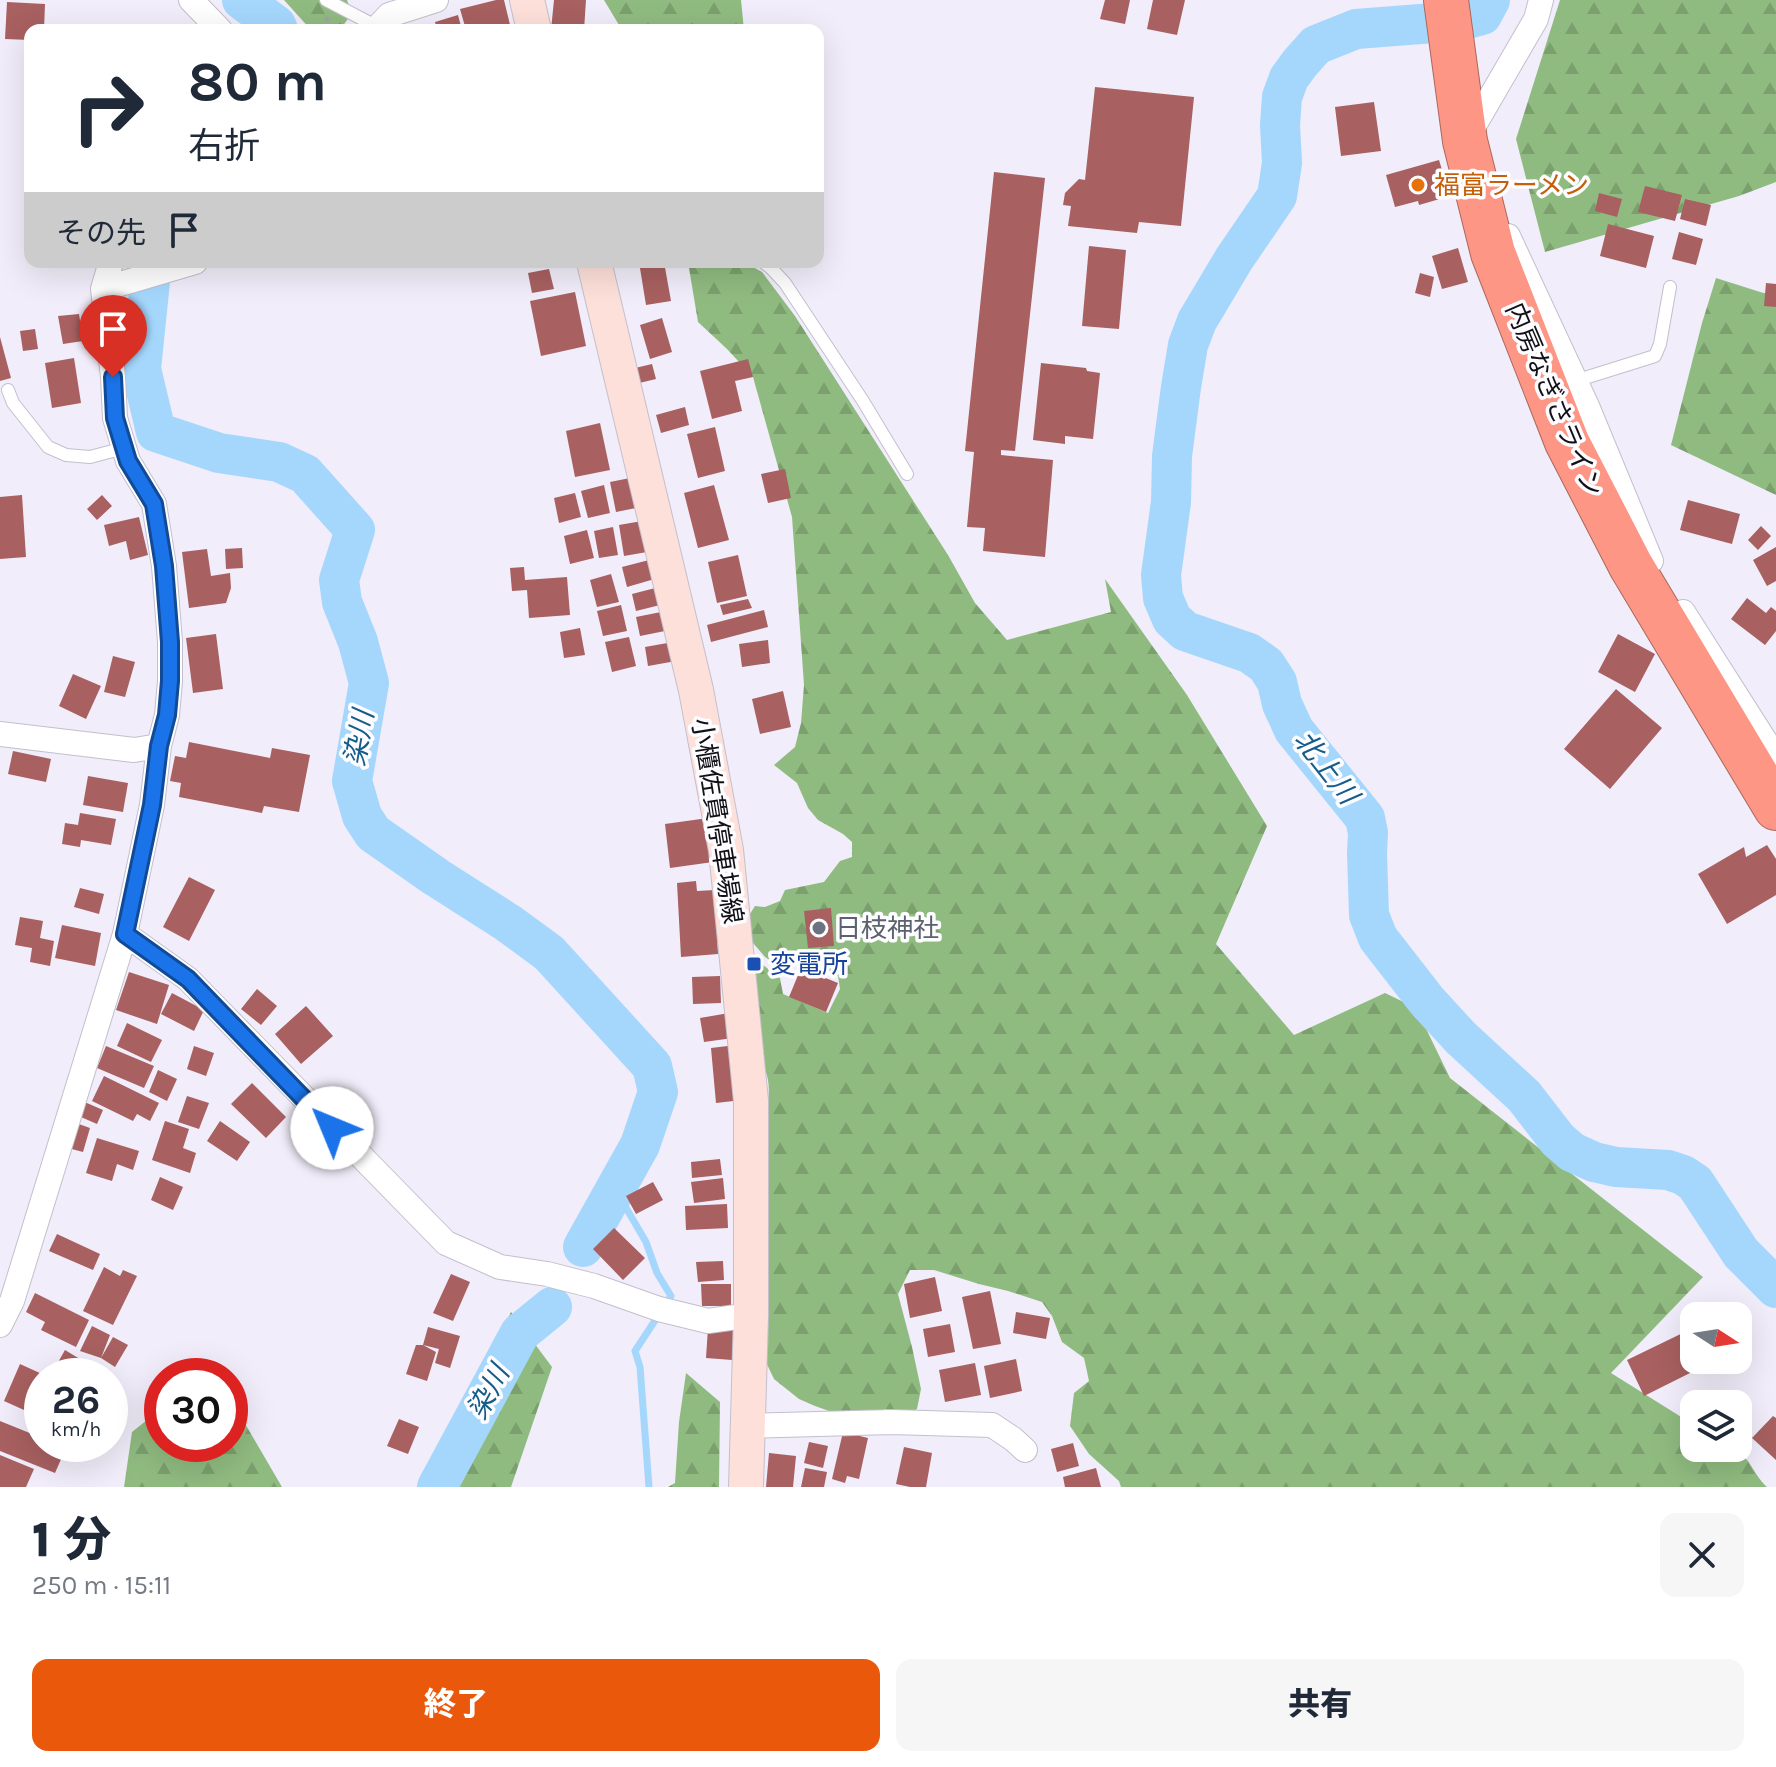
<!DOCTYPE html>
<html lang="ja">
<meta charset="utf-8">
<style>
body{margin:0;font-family:Karla,"Noto Sans JP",sans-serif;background:#f6f6f7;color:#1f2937;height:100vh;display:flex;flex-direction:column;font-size:30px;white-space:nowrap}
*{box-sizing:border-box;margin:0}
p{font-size:26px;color:#747a83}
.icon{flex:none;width:44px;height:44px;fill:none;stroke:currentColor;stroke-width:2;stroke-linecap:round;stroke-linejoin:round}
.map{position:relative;height:1487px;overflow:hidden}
.drawer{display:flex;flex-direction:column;background:#fff;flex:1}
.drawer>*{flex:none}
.guide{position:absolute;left:24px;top:24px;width:800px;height:244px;border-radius:16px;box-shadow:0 8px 32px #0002;background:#fff;color:#1f2937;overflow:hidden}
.needle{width:52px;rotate:102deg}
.fabs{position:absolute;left:1680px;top:1302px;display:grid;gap:16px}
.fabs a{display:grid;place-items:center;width:72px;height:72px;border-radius:16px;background:#fff;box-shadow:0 8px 32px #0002;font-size:40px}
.speed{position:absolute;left:24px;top:1358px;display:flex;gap:16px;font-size:40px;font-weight:700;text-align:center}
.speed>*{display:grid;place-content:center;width:104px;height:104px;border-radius:50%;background:#fff;box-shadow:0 8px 32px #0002;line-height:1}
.speed small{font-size:20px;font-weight:400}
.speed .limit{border:12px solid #d22;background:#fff;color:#111}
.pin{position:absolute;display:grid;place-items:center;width:68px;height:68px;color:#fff;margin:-82px -34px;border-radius:50% 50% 50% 0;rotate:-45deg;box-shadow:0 0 8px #0007}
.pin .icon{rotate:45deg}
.me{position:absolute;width:88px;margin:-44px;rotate:315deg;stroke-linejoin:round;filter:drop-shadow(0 0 6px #0008)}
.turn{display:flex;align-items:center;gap:28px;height:168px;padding:0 32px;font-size:36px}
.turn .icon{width:104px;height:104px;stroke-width:2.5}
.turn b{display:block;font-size:56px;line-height:68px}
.then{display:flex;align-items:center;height:76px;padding:0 32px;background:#0003;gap:16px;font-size:30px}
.round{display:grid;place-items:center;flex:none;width:84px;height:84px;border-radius:16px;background:#f6f6f7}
.head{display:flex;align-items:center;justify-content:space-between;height:136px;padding:0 32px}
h1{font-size:48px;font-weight:800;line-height:60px}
.button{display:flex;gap:16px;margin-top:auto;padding:16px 32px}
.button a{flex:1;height:92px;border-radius:16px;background:#ea580c;color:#fff;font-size:32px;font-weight:800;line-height:92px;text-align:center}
.button a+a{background:#f6f6f7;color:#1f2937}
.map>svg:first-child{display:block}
.forest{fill:url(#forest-firs)}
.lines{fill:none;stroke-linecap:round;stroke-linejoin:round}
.stream{stroke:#a5d7fd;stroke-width:7}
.river{stroke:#a5d7fd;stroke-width:40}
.building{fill:#a86060}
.lane-casing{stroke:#c3bfcc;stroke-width:14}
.street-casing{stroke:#c3bfcc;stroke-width:26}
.secondary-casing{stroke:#c3bfcc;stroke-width:36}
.highway-casing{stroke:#aa675d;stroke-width:46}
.path{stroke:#a29fa9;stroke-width:4;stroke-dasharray:4 6;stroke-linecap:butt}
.lane{stroke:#fff;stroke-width:12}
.street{stroke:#fff;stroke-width:24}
.secondary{stroke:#fee0da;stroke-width:34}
.highway{stroke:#fd9684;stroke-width:44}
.route-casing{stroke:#114b97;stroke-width:20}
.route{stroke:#1a73e8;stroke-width:14}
.food-dot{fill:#e8710a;stroke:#fdfcff;stroke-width:3}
.worship-dot{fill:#6b7280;stroke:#fdfcff;stroke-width:3}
.transit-dot{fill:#1a4fb4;stroke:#fdfcff;stroke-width:3}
.labels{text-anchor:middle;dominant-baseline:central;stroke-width:7;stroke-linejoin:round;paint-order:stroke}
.food-label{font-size:26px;fill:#c56008;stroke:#fdfcff;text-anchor:start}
.street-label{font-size:26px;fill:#111014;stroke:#fdfcff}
.worship-label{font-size:26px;fill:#5b616d;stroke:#fdfcff;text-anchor:start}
.transit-label{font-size:26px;fill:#164399;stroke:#fdfcff;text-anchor:start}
.water-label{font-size:28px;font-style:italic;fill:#145c89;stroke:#fdfcff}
</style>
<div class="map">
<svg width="1776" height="1487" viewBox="0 0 1776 1487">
<defs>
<pattern id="forest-firs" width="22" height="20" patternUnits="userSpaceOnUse" patternTransform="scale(2)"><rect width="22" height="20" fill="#90bb80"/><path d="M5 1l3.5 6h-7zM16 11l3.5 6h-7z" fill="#7ba06e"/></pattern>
</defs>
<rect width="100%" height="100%" fill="#f1edfa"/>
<!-- forest -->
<path class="forest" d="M 284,0 L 347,0 L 352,13 L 340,30 L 311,30 Z
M 604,0 L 741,0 L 744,30 L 622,30 Z
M 1560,0 L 1776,0 L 1776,182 L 1739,196 L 1545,252 L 1516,139 Z
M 688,262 L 744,262 L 762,272 L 795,316 L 948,555 L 975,603 L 1007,640 L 1111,612 L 1105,579 L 1187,695 L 1267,826 L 1216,944 L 1294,1035 L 1385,993 L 1416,1008 L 1450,1078 L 1703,1277 L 1611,1373 L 1694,1425 L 1694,1448 C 1714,1448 1734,1444 1748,1461 C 1754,1470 1759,1480 1767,1487 L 1121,1487 L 1119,1481 L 1089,1454 L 1070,1426 L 1074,1393 L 1089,1381 L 1084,1358 L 1062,1342 L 1052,1316 L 1042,1302 L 1008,1291 L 979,1284 L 934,1270 L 910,1270 L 898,1294 L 912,1347 L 921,1389 L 917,1409 L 911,1412 L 885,1409 L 873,1415 L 846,1417 L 815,1406 L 799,1399 L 774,1379 L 762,1354 L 766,1114 C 769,1098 772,1077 761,1064 L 748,968 L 759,962 L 780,978 L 783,994 L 828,1013 L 840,989 L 838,976 L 809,964 L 793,960 L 780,967 L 765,957 L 746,935 L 748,917 L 755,906 L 765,907 L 780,901 L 785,890 L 824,882 L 840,861 L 852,857 L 852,842 L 843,834 L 818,820 L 808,808 L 797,783 L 774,765 L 795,747 L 801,723 L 804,685 L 792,517 L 753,377 L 727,349 L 698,322 Z
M 1716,278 L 1776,297 L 1776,495 L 1671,445 L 1702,323 Z
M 511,1312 L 552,1367 L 511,1487 L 455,1487 L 461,1484 L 463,1406 Z
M 686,1373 L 720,1402 L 719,1487 L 668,1487 L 675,1483 L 679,1422 Z
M 162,1408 L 162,1444 L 230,1444 L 230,1410 L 244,1422 L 282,1487 L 124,1487 L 132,1432 Z"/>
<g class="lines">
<!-- stream -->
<path class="stream" d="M 615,1189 L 646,1242 L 657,1273 L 671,1296 L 635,1351 L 640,1367 L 649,1487"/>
<!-- river -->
<path class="river" d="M 242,0 L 276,25 L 278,30
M 1490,0 L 1482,15 L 1460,21 L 1356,29 L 1316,45 L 1300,63 L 1289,78 L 1282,97 L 1280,125 L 1282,163 L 1277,196 L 1234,259 L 1197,321 L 1188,345 L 1181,387 L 1172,456 L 1171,502 L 1161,575 L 1163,598 L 1172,619 L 1185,631 L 1249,653 L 1266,665 L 1277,682 L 1282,704 L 1294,730 L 1365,818 L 1368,833 L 1367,853 L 1369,915 L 1378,938 L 1427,1001 L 1461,1038 L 1524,1096 L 1558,1140 L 1572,1152 L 1594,1162 L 1616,1167 L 1668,1170 L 1683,1175 L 1695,1183 L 1741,1253 L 1776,1288
M 152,262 L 141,369 L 156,432 L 219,453 L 279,462 L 305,474 L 355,530 L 339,580 L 342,602 L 358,642 L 369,683 L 352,781 L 362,816 L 373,833 L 436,877 L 508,923 L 549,953 L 652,1066 L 658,1092 L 640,1145 L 583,1247
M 437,1487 L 520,1333 L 552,1307"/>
</g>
<!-- building -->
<path class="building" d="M 496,0 L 504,0 L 511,29 L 466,30 L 460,9 Z
M 554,0 L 586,0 L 584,30 L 551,30 Z
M 1105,0 L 1130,0 L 1125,24 L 1100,19 Z
M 1153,0 L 1185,0 L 1177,35 L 1147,29 Z
M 7,2 L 45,4 L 44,30 L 30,30 L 30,40 L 5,39 Z
M 458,15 L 462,30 L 437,30 L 435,22 Z
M 1095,87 L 1194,97 L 1181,226 L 1139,222 L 1137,233 L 1068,226 L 1071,206 L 1063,205 L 1065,193 L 1079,179 L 1085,180 Z
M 1374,102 L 1381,151 L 1341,156 L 1335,107 Z
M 1439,160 L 1450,196 L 1419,205 L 1418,201 L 1395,207 L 1386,175 Z
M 994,172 L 1045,178 L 1015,451 L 1001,450 L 1001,455 L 1053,460 L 1045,557 L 983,551 L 985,528 L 967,527 L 974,452 L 965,451 Z
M 1645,186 L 1682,195 L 1675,221 L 1638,212 Z
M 1599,193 L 1622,199 L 1617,217 L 1595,211 Z
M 1685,199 L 1711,205 L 1706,226 L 1680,219 Z
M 1608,224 L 1654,236 L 1646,268 L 1600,256 Z
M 1679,232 L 1703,239 L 1696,265 L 1672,259 Z
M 1089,246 L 1126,250 L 1119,329 L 1082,326 Z
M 1458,248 L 1468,282 L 1442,289 L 1432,256 Z
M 639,262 L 664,262 L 671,301 L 646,305 Z
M 549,269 L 554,289 L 532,293 L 528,273 Z
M 1420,273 L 1434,277 L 1430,297 L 1415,293 Z
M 1766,283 L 1776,284 L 1776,307 L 1764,306 Z
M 575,292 L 586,346 L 541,356 L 530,301 Z
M 79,314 L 83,341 L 63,344 L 58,316 Z
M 662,318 L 672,352 L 650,359 L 640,325 Z
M 35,329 L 38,349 L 23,351 L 20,331 Z
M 0,337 L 11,378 L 0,381 Z
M 74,358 L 81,403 L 52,408 L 45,363 Z
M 748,359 L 753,377 L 735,381 L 742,411 L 712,419 L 700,371 Z
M 1041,363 L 1086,368 L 1087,371 L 1100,373 L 1093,439 L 1065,436 L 1065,444 L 1033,440 Z
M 652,364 L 656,379 L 635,384 L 631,369 Z
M 685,407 L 689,425 L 661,433 L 656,415 Z
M 600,423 L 610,470 L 575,477 L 566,431 Z
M 715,427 L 725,471 L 698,478 L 687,434 Z
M 785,469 L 791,498 L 768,503 L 761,474 Z
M 635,477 L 641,507 L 616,512 L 610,482 Z
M 604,485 L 610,513 L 588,518 L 581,491 Z
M 714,485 L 729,540 L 698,548 L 684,493 Z
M 575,493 L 581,517 L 559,523 L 554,498 Z
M 22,495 L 26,557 L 0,559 L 0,497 Z
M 102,495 L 112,506 L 97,520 L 87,509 Z
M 1688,500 L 1740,514 L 1732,544 L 1680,530 Z
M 139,517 L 148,555 L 130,560 L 126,541 L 109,546 L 104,525 Z
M 642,521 L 647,552 L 624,556 L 619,525 Z
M 1761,526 L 1771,536 L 1758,550 L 1748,540 Z
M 613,527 L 618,555 L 599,558 L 594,531 Z
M 587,530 L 594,558 L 570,564 L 564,536 Z
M 1776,547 L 1776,581 L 1767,586 L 1753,560 Z
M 242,548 L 243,568 L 226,569 L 225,549 Z
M 207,549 L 211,576 L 230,573 L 231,588 L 226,603 L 189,608 L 182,552 Z
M 738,555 L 747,596 L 717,603 L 708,562 Z
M 653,559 L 658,578 L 627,587 L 622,567 Z
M 524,567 L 525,580 L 567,577 L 570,615 L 529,618 L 527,590 L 512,591 L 510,568 Z
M 611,574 L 619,602 L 597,607 L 590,580 Z
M 659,587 L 664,604 L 636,611 L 632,594 Z
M 1747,598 L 1766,613 L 1771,607 L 1776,611 L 1776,631 L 1765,645 L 1731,619 Z
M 748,599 L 752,608 L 723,615 L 720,605 Z
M 621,605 L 627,631 L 603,636 L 597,611 Z
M 764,610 L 768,627 L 711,642 L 707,625 Z
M 666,611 L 670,630 L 640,636 L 636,617 Z
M 580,628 L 585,655 L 564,658 L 560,632 Z
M 216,634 L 223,689 L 193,693 L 186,638 Z
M 1618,634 L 1655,654 L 1635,692 L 1598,672 Z
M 629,637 L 636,666 L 612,672 L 605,642 Z
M 768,640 L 770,663 L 742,667 L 739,644 Z
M 673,642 L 676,661 L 648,666 L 645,647 Z
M 113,656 L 135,662 L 125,697 L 104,692 Z
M 73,674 L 101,686 L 86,719 L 59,706 Z
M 1616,689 L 1662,728 L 1610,789 L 1564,749 Z
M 783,691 L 791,727 L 760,734 L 752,699 Z
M 189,742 L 270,758 L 272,748 L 310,755 L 299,812 L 264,806 L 262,813 L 179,797 L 181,783 L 170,781 L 175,756 L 186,758 Z
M 13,751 L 51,759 L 46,782 L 8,774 Z
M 88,776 L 128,783 L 123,812 L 83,805 Z
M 80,813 L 116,819 L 111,845 L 81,840 L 80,847 L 62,844 L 65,823 L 78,825 Z
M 708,818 L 713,862 L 670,868 L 665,824 Z
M 1767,845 L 1776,859 L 1776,895 L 1727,924 L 1698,874 L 1744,847 L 1746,857 Z
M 189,877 L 215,890 L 189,941 L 163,927 Z
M 696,881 L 697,891 L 715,890 L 718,954 L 681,957 L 677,883 Z
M 80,888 L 104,894 L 99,914 L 74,907 Z
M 831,908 L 834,946 L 808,948 L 804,911 Z
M 20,917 L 43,921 L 40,938 L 54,941 L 50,966 L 30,962 L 32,948 L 15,945 Z
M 62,925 L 101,933 L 95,966 L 55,958 Z
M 801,968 L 838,983 L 826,1012 L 789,997 Z
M 129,972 L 169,985 L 157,1024 L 116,1010 Z
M 720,976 L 721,1003 L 693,1004 L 692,977 Z
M 257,989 L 277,1006 L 261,1025 L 241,1009 Z
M 172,993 L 204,1010 L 194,1031 L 161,1014 Z
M 306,1006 L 333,1036 L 301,1064 L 275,1034 Z
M 729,1013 L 733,1038 L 704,1042 L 700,1018 Z
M 127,1023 L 162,1040 L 151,1062 L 117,1046 Z
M 736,1045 L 742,1100 L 716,1103 L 711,1048 Z
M 106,1046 L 154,1066 L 144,1088 L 97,1068 Z
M 194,1046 L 214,1053 L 206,1076 L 187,1069 Z
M 158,1070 L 177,1079 L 167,1101 L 149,1092 Z
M 104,1076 L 159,1103 L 150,1121 L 137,1114 L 133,1121 L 92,1101 Z
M 252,1083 L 286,1117 L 266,1138 L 231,1104 Z
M 187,1096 L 209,1103 L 199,1129 L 178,1122 Z
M 80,1100 L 103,1110 L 97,1124 L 74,1114 Z
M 165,1121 L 189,1129 L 183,1148 L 196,1153 L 190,1173 L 152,1160 Z
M 220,1121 L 250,1142 L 237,1161 L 207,1141 Z
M 76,1123 L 90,1128 L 83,1152 L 68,1148 Z
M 97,1138 L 139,1151 L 133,1170 L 117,1164 L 112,1181 L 86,1173 Z
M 720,1159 L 722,1175 L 692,1178 L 691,1162 Z
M 160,1177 L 183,1187 L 173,1210 L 151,1200 Z
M 723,1178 L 725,1199 L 694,1203 L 691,1182 Z
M 653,1182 L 663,1200 L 636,1214 L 626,1196 Z
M 727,1204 L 728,1228 L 686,1230 L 685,1206 Z
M 614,1228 L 645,1258 L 623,1280 L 593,1249 Z
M 57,1234 L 100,1254 L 93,1270 L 49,1251 Z
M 723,1261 L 724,1280 L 698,1282 L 696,1262 Z
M 104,1267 L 120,1276 L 123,1270 L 137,1276 L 113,1325 L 83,1311 Z
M 451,1274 L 470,1282 L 453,1321 L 433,1313 Z
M 935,1277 L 942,1311 L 910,1318 L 904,1284 Z
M 701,1284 L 731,1284 L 731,1306 L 702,1306 Z
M 990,1291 L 1001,1344 L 973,1349 L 962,1297 Z
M 35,1293 L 89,1320 L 76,1347 L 41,1330 L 45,1322 L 26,1312 Z
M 1016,1312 L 1050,1318 L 1046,1339 L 1013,1333 Z
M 950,1324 L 955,1352 L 928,1357 L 923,1329 Z
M 92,1326 L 110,1335 L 101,1358 L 80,1351 Z
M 428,1327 L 460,1336 L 450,1368 L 435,1363 L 439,1349 L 423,1345 Z
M 708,1328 L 735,1330 L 732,1360 L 706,1358 Z
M 1691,1329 L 1694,1336 L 1694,1360 L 1706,1360 L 1708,1364 L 1644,1396 L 1627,1360 Z
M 113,1337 L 128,1345 L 115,1367 L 101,1358 Z
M 416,1345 L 423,1345 L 436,1352 L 427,1381 L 406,1374 Z
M 65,1350 L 103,1373 L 101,1376 L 57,1376 L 52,1373 Z
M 1016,1359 L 1022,1391 L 990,1398 L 984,1366 Z
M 975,1363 L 981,1395 L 945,1402 L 939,1370 Z
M 20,1364 L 42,1374 L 42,1394 L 33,1414 L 4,1401 Z
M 1773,1416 L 1776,1418 L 1776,1460 L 1752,1438 Z
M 399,1419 L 419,1427 L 408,1454 L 387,1446 Z
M 0,1421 L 42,1438 L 42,1444 L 57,1444 L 66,1448 L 55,1473 L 0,1451 Z
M 843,1432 L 868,1438 L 859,1479 L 847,1476 L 845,1483 L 832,1479 Z
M 809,1442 L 828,1446 L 823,1468 L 804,1463 Z
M 1073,1443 L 1079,1466 L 1057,1472 L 1051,1449 Z
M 904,1447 L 932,1453 L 926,1487 L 910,1487 L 896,1484 Z
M 769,1453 L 796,1456 L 793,1487 L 766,1487 Z
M 0,1455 L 34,1469 L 26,1487 L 0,1487 Z
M 805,1468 L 827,1472 L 824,1487 L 801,1487 Z
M 1096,1468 L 1101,1487 L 1065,1487 L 1063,1477 Z"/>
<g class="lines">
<!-- lane casing -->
<g class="lane-casing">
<path id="lane" d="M 326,0 L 368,22 L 376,30
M 763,262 L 770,267 L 785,283 L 863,401 L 907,474
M 1575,381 L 1655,356 L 1660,344 L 1670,287
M 8,390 L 13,403 L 48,447 L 66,455 L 90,457 L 124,448"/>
</g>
<!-- street casing -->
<g class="street-casing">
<path id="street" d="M 191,0 L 220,30
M 375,30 L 389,15 L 436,0
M 1468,136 L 1536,19 L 1541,0
M 1508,236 L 1587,406 L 1651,561
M 103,289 L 195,262
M 1683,612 L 1776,758
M 0,734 L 134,750 L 159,746
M 125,934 L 188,979 L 446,1243 L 500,1267 L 547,1274 L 594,1286 L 659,1309 L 708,1321 L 751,1315
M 0,1325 L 12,1301 L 125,934 L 152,805 L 159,746 L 167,715 L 170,681 L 170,642 L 164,566 L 154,504 L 128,461 L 115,418 L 113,377 L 103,289 L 111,262
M 748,1426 L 892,1422 L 992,1425 L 1013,1439 L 1025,1450"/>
</g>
<!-- secondary casing -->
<g class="secondary-casing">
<path id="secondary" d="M 527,0 L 534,30
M 594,262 L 696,690 L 726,850 L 751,1101 L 751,1315 L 746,1487"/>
</g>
<!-- highway casing -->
<g class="highway-casing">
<path id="highway" d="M 1446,0 L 1465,141 L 1493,253 L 1567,442 L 1631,566 L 1776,808"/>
</g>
<!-- path -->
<path class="path" d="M 322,30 L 328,17"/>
<!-- lane -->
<use href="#lane" class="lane"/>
<!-- street -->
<use href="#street" class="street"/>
<!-- secondary -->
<use href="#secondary" class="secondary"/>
<!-- highway -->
<use href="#highway" class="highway"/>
</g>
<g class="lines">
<!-- route casing -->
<g class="route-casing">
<path id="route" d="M 113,377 L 115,418 L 128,461 L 154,504 L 164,566 L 170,642 L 170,681 L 167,715 L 159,746 L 152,805 L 125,934 L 188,979 L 332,1128"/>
</g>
<!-- route -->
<use href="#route" class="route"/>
</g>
<!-- markers -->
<circle class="food-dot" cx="1418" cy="185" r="8"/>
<circle class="worship-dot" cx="819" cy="928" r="8"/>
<rect class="transit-dot" x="746" y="956" width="16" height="16" rx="4"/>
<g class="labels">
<!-- food labels -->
<g class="food-label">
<text x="1434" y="185">福富ラーメン</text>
</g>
<!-- street labels -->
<g class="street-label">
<text transform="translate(1554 400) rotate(67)">内房なぎさライン</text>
<text transform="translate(717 821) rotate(81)">小櫃佐貫停車場線</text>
</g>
<!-- worship labels -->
<g class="worship-label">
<text x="835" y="928">日枝神社</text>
</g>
<!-- transit labels -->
<g class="transit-label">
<text x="770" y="964">変電所</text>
</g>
<!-- water labels -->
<g class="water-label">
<text transform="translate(359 738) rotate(-80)">染川</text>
<text transform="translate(1326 767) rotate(52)">北上川</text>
<text transform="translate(488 1392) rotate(-62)">染川</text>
</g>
</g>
</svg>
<div class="fabs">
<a><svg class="needle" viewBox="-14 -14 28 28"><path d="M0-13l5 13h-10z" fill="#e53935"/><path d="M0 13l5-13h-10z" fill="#747a83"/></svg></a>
<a><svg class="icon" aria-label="layers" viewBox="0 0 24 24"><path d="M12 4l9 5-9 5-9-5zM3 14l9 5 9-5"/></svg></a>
</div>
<div class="speed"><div>26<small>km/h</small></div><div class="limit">30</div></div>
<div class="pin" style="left:113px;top:377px;background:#d93025"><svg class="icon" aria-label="arrive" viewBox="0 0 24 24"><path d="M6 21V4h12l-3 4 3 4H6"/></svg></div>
<svg class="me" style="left:332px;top:1128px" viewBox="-20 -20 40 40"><circle r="19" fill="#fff"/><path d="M0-13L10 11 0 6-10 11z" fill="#1a73e8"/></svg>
<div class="guide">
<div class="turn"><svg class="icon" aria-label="right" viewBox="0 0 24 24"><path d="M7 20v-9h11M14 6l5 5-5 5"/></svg><div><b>80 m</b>右折</div></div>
<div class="then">その先<svg class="icon" aria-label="arrive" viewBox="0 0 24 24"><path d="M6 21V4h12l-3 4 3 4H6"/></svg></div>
</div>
</div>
<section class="drawer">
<div class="head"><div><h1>1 分</h1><p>250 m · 15:11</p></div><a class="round"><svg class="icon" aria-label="close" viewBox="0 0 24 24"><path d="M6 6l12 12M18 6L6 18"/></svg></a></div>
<div class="button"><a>終了</a><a>共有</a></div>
</section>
